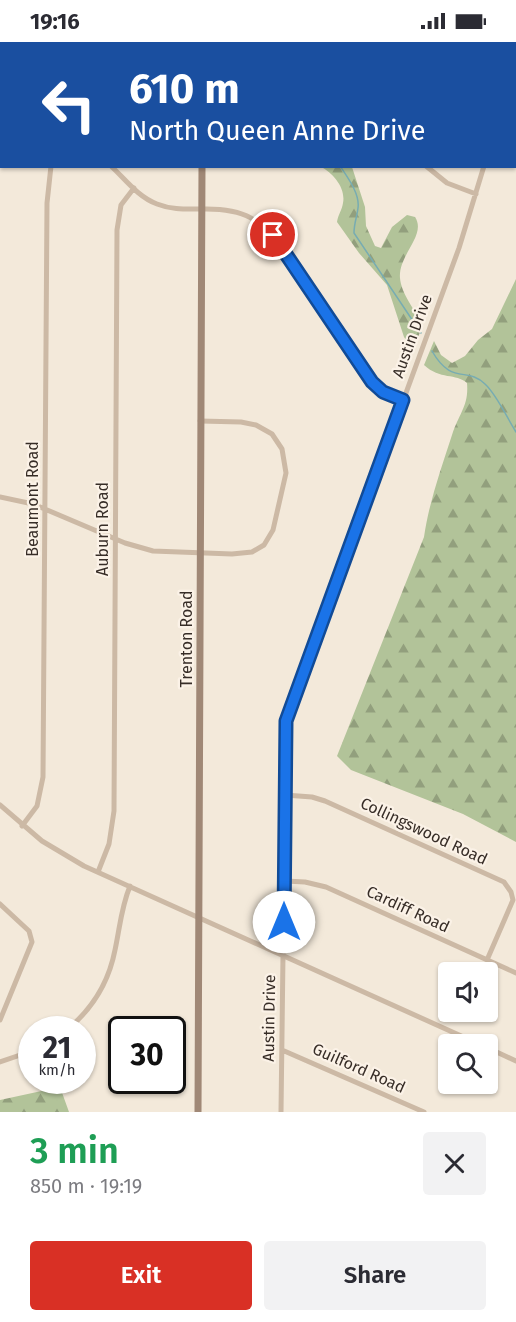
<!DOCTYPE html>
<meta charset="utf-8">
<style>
body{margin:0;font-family:"Fira Sans",sans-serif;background:#f2f2f3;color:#2b2b33;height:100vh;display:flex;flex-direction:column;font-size:22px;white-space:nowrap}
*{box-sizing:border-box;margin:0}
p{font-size:20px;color:#7c7c81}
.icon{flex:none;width:33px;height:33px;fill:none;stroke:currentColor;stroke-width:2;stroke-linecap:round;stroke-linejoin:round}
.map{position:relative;height:1070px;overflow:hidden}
.panel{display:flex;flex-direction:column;background:#fff;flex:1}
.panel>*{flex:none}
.hud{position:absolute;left:0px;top:0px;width:516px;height:126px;box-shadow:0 2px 4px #0004;background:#1a4fa0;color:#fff;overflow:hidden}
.tools{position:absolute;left:438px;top:920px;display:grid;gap:12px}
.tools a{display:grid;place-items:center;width:60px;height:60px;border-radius:6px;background:#fff;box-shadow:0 2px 4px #0004;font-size:30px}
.speed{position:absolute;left:18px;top:974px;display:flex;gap:12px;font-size:30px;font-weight:700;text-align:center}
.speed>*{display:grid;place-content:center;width:78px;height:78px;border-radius:50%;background:#fff;box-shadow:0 2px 4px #0004;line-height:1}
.speed small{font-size:15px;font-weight:400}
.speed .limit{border:3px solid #111;border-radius:9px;background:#fff;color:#111}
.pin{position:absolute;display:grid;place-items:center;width:51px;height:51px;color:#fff;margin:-26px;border:3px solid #fff;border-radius:50%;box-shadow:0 2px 6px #0007}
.me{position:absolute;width:66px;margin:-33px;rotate:0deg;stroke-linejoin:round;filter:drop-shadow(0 0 4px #0008)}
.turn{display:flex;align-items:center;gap:21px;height:126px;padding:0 30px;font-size:27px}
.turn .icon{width:78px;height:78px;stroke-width:2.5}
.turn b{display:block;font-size:42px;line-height:51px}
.round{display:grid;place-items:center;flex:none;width:63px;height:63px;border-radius:6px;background:#f2f2f3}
.head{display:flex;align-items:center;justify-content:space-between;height:102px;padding:0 30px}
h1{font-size:36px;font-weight:600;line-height:45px;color:#1e9e55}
.primary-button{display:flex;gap:12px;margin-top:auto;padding:12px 30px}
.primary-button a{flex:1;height:69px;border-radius:6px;background:#d93025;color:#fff;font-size:24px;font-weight:600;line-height:69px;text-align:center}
.primary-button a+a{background:#f2f2f3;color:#2b2b33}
.status{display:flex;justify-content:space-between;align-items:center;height:42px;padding:0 30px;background:#fff;direction:ltr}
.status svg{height:16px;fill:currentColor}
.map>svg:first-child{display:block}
.forest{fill:url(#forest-firs)}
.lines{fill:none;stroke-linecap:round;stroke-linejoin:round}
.stream{stroke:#77acb2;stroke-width:1.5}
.minor{stroke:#ccb9a5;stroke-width:5}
.secondary{stroke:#a08876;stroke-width:7}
.route-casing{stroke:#114b97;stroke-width:15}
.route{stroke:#1a73e8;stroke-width:10}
.labels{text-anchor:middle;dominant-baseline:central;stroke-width:4.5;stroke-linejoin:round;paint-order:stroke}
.street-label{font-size:16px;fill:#372d27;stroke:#fbf2e7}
</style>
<div class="status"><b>19:16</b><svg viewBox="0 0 49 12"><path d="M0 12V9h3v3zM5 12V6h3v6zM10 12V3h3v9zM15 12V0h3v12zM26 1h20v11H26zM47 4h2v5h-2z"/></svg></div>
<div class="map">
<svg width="516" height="1070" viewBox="0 0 516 1070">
<defs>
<pattern id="forest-firs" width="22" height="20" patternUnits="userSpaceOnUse" patternTransform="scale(1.5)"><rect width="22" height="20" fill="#b2c399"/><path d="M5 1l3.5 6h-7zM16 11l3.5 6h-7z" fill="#929f7d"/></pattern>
</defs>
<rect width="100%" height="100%" fill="#f3e9da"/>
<!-- forest -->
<path class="forest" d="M 321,125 L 352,125 L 365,165 L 366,184 L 375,204 L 381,206 L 392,185 L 407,173 L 415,175 C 427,193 398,213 400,236 C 401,251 415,269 423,282 L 413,309 L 404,295 L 387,243 L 359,211 L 337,180 C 338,173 342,168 343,161 C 346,146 333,131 321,125 Z
M 516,237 L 516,800 L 463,772 L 351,728 L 337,714 L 424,495 C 429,460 441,427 452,393 C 459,371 469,364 467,341 C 456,331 440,338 424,323 L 434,299 L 441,313 L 452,321 L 465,314 L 478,298 L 492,287 Z
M 60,1045 L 69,1070 L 0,1070 L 0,1058 Z"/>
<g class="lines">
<!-- stream -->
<path class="stream" d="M 0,27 L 2,28
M 340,124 C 348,136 360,152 358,166 C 357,175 354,181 354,191 L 421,291
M 432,309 C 452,344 467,324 485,342 C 497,353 507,376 516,390"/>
<!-- minor -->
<path class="minor" d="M 310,0 L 313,2
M 460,0 L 462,2
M 514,21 L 516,16
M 0,81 L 2,81
M 111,124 C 125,137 138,155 157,162 C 172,168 186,167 202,167 C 245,166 261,177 286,211 L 372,340 L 383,350 L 403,358
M 426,124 L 447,141 L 476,152
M 0,455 L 33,462 L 125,501 L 153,509 L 232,512 L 252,510 L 264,503 L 273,488 L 286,431 L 282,407 L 272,392 L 256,383 L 241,380 L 200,379
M 285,753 L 312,755 L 325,759 L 504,840 L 511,850 L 513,858 L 487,918
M 0,763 L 42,799 L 84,824 L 479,1002
M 22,784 L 37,764 L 43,735 L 47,161 L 51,124
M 98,830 L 109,802 L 114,769 L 117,188 L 121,163 L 134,146
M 285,839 L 305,840 L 326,845 L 516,931
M 0,862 L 29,889 L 32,900 L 0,978
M 68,987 C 93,966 109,939 115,908 C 120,885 121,866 130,844
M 488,1006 L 516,1019
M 282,1008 L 424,1070
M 0,1020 L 32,1009
M 281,1070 L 286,679 L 459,206 L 484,124"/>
<!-- secondary -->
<path class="secondary" d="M 205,2 L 205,0
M 198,1070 L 202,124"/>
</g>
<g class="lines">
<!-- route casing -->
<g class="route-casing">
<path id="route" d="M 273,193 L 372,340 L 383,350 L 403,358 L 286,679 L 284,880"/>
</g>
<!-- route -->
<use href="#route" class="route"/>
</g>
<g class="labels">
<!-- street labels -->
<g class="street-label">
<text transform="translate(412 294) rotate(-70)">Austin Drive</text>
<text transform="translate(32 457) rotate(-90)">Beaumont Road</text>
<text transform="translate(102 487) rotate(-90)">Auburn Road</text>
<text transform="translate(186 597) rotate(-90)">Trenton Road</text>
<text transform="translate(424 789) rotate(25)">Collingswood Road</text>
<text transform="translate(408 867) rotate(25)">Cardiff Road</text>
<text transform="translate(269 976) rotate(-89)">Austin Drive</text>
<text transform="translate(359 1026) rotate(24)">Guilford Road</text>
</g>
</g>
</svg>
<div class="tools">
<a><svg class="icon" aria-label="sound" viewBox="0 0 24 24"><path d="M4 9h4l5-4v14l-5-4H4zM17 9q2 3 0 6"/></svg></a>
<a><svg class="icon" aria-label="search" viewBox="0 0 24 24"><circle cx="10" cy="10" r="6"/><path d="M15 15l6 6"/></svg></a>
</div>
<div class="speed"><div>21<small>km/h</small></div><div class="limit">30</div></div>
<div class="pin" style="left:273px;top:193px;background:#d93025"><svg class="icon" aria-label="arrive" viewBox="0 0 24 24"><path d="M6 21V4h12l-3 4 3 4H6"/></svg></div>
<svg class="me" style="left:284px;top:880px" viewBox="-20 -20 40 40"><circle r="19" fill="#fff"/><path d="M0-13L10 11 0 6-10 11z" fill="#1a73e8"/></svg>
<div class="hud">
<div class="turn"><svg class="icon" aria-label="left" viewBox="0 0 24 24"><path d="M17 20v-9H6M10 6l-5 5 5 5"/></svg><div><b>610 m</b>North Queen Anne Drive</div></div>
</div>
</div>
<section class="panel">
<div class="head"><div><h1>3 min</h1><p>850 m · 19:19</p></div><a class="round"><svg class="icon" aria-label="close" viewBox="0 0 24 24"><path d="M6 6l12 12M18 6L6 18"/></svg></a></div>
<div class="primary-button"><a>Exit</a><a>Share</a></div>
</section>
